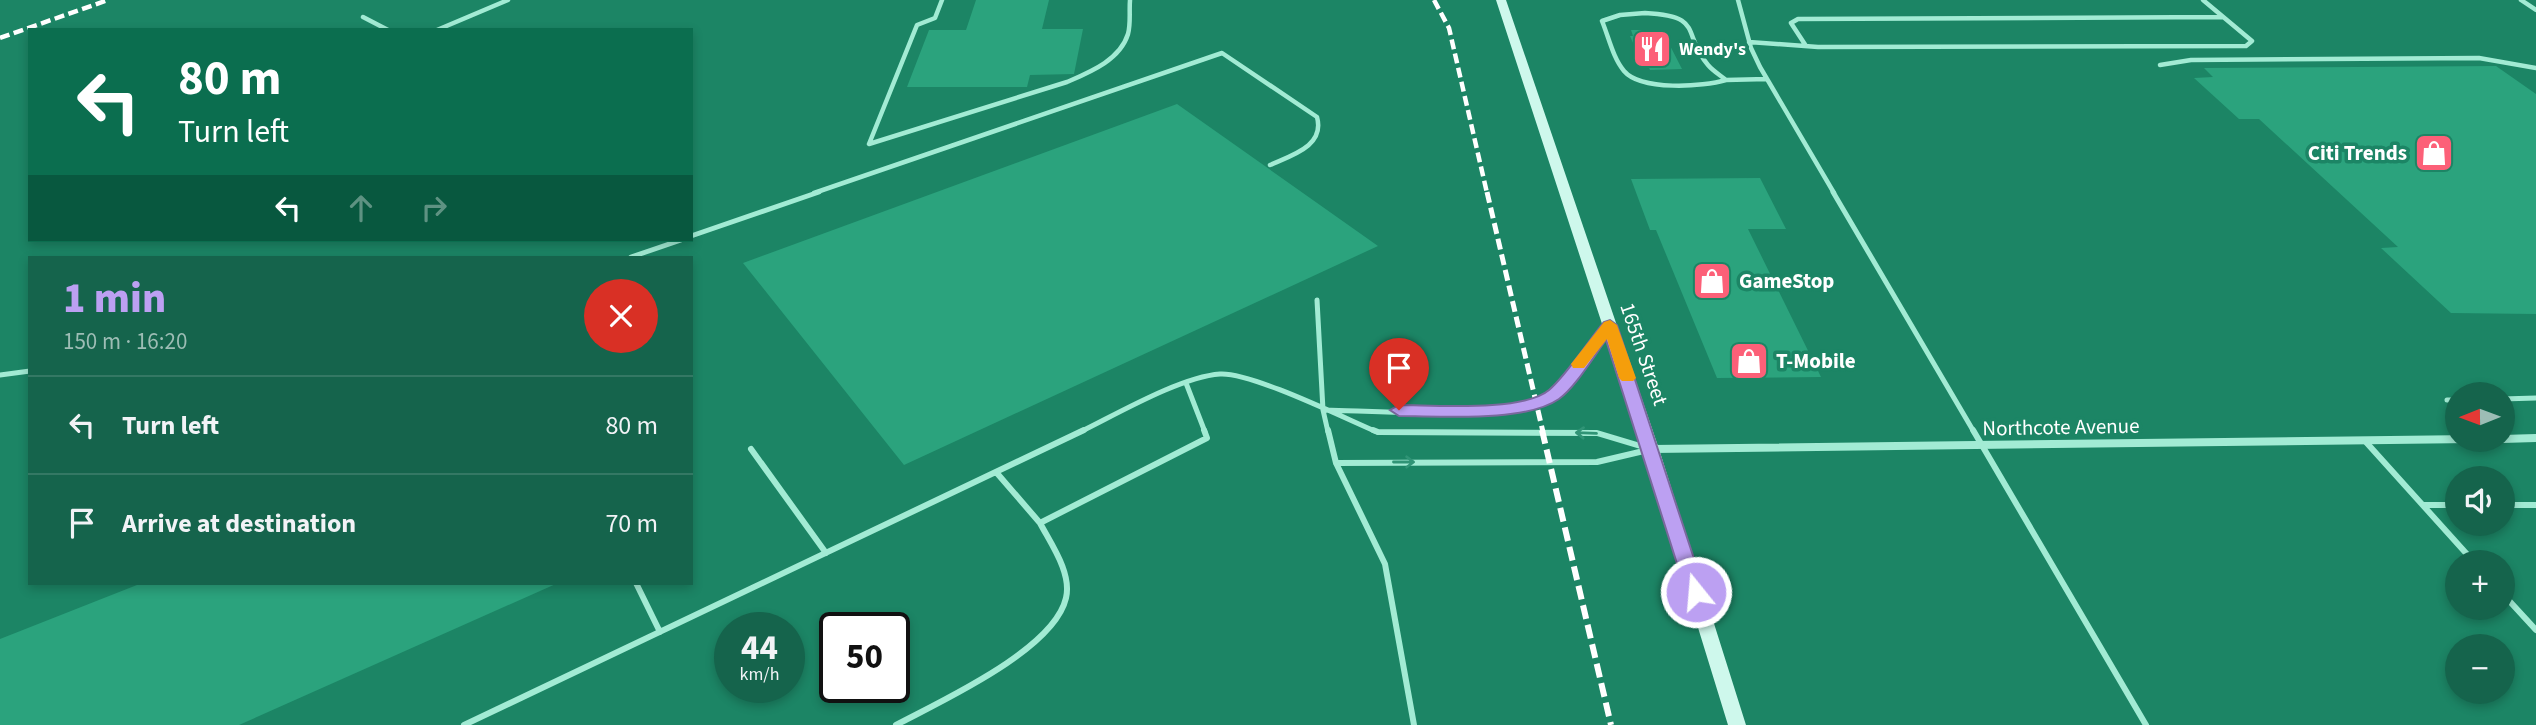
<!DOCTYPE html>
<meta charset="utf-8">
<style>
body{margin:0;font-family:"Source Sans 3",sans-serif;background:#226d56;color:#f1f3f6;height:100vh;display:flex;flex-direction:column;font-size:26px;white-space:nowrap}
*{box-sizing:border-box;margin:0}
p{font-size:23px;color:#9dbdb5}
.icon{flex:none;width:38px;height:38px;fill:none;stroke:currentColor;stroke-width:2;stroke-linecap:round;stroke-linejoin:round}
.map{position:relative;flex:1;overflow:hidden}
.sheet{position:absolute;left:28px;top:256px;width:665px;height:329px;display:flex;flex-direction:column;background:#15644c;border-radius:0px;box-shadow:0 4px 10px #0003}
.sheet>*{flex:none}
.banner{position:absolute;left:28px;top:28px;width:665px;height:214px;border-radius:0px;box-shadow:0 4px 10px #0003;background:#0b6e4f;color:#fff;overflow:hidden}
.needle{width:46px;rotate:269deg}
.tools{position:absolute;left:2445px;top:382px;display:grid;gap:14px}
.tools a{display:grid;place-items:center;width:70px;height:70px;border-radius:50%;background:#15644c;box-shadow:0 4px 10px #0003;font-size:35px}
.speed{position:absolute;left:714px;top:612px;display:flex;gap:14px;font-size:35px;font-weight:700;text-align:center}
.speed>*{display:grid;place-content:center;width:91px;height:91px;border-radius:50%;background:#15644c;box-shadow:0 4px 10px #0003;line-height:1}
.speed small{font-size:18px;font-weight:400}
.speed .limit{border:4px solid #111;border-radius:10px;background:#fff;color:#111}
.pin{position:absolute;display:grid;place-items:center;width:60px;height:60px;color:#fff;margin:-72px -30px;border-radius:50% 50% 50% 0;rotate:-45deg;box-shadow:0 0 7px #0007}
.pin .icon{rotate:45deg}
.me{position:absolute;width:77px;margin:-38px;rotate:343deg;stroke-linejoin:round;filter:drop-shadow(0 0 5px #0008)}
.turn{display:flex;align-items:center;gap:24px;height:147px;padding:0 35px;font-size:32px}
.turn .icon{width:91px;height:91px;stroke-width:2.5}
.turn b{display:block;font-size:49px;line-height:60px}
.lanes{display:flex;align-items:center;height:66px;padding:0 35px;background:#0003;justify-content:center;gap:35px;direction:ltr}
.lanes .off{opacity:.35}
.round{display:grid;place-items:center;flex:none;width:74px;height:74px;border-radius:37px;background:#226d56}
.overview{display:flex;align-items:center;justify-content:space-between;height:119px;padding:0 35px}
h1{font-size:42px;font-weight:800;line-height:52px;color:#bca0f2}
ul{padding:0;list-style:none}
li{display:flex;align-items:center;gap:21px;height:98px;padding:0 35px;border-top:2px solid #347864}
li div{flex:1}
li b{display:block;font-size:26px}
li em{font-style:normal}
.map>svg:first-child{display:block}
.building{fill:#2ba37d}
.lines{fill:none;stroke-linecap:round;stroke-linejoin:round}
.service-far2{stroke:#a2ebd4;stroke-width:4.5}
.service-far1{stroke:#a2ebd4;stroke-width:5}
.service{stroke:#a2ebd4;stroke-width:6}
.minor{stroke:#a2ebd4;stroke-width:8}
.secondary{fill:#cef8ec;fill-rule:evenodd}
.rail-far2{stroke:#fff;stroke-width:4.5;stroke-dasharray:10 4.5;stroke-linecap:butt}
.rail-far1{stroke:#fff;stroke-width:5;stroke-dasharray:11 5;stroke-linecap:butt}
.rail{stroke:#fff;stroke-width:6;stroke-dasharray:14 6;stroke-linecap:butt}
.oneway{stroke:#309476}
.route{fill:#bca0f2;stroke:#7a689d;stroke-width:2}
.slow{fill:#f59e0b}
.labels{text-anchor:middle;dominant-baseline:central;stroke-width:7;stroke-linejoin:round;paint-order:stroke}
.far-poi-label{font-size:18px;font-weight:bold;fill:#fff;stroke:#1c8565;text-anchor:start}
.poi-label{font-size:21px;font-weight:bold;fill:#fff;stroke:#1c8565;text-anchor:start}
.street-label{font-size:21px;fill:#fff;stroke:#1c8565}
</style>
<div class="map">
<svg width="2536" height="725" viewBox="0 0 2536 725">
<rect width="100%" height="100%" fill="#1c8565"/>
<!-- building -->
<path class="building" d="M 976,0 L 1049,0 L 1042,29 L 1083,29 L 1074,74 L 1030,75 L 1027,87 L 907,87 L 929,30 L 966,30 Z
M 1631,30 L 1662,30 L 1682,69 L 1650,70 L 1645,59 L 1640,59 L 1630,36 L 1633,36 Z
M 2496,66 L 2536,94 L 2536,314 L 2451,313 L 2381,248 L 2398,247 L 2259,119 L 2239,119 L 2194,78 L 2213,77 L 2204,68 Z
M 1177,104 L 1378,246 L 904,465 L 743,263 Z
M 1760,178 L 1786,229 L 1748,229 L 1821,377 L 1717,378 L 1656,230 L 1650,230 L 1631,179 Z
M 142,583 L 558,583 L 239,725 L 0,725 L 0,639 Z"/>
<g class="lines">
<!-- service-far2 -->
<path class="service-far2" d="M 942,0 L 935,18 L 917,25 L 869,144 L 1067,82 C 1090,72 1120,60 1128,34 C 1131,23 1129,11 1130,0
M 1738,0 L 1751,48 L 1760,67 L 1834,193
M 2521,0 L 2536,10
M 1645,13 C 1705,16 1681,33 1708,65 C 1713,71 1720,75 1726,80 C 1703,87 1641,91 1624,71 C 1613,58 1609,38 1602,21 L 1620,15 Z
M 363,17 L 388,30
M 437,30 L 508,0
M 1749,42 L 1818,47 L 2246,46 L 2252,41 L 2203,0
M 1806,46 L 1791,23 L 1798,19 L 2223,17
M 2160,65 L 2191,60 L 2479,58 L 2536,68
M 1726,80 L 1767,79
M 814,193 L 1222,53 L 1317,117 C 1325,146 1292,155 1270,165"/>
<!-- service-far1 -->
<path class="service-far1" d="M 1833,192 L 1974,432
M 691,236 L 819,192
M 631,257 L 681,240
M 1317,300 L 1323,410 L 1328,432
M 0,375 L 30,371
M 1186,383 L 1205,432
M 2502,399 L 2536,398
M 2447,400 L 2457,400
M 1326,410 C 1378,411 1512,422 1554,395 C 1576,381 1592,349 1607,328
M 1080,432 C 1117,414 1180,377 1220,374 C 1251,372 1344,418 1377,432"/>
<!-- service -->
<path class="service" d="M 1328,430 L 1336,463 L 1385,564 L 1414,725
M 1373,430 L 1378,432 L 1597,433 L 1647,448
M 1973,430 L 2146,725
M 2365,441 L 2474,562
M 751,449 L 826,553
M 1336,463 L 1597,462 L 1648,450
M 996,472 L 1040,523 L 1207,438 L 1204,430
M 2424,505 L 2457,505
M 2502,505 L 2536,505
M 636,583 L 660,632
M 2502,593 L 2536,630
M 464,725 L 1084,430
M 896,725 C 941,701 1054,650 1066,598 C 1072,573 1051,544 1040,523"/>
<!-- minor -->
<path class="minor" d="M 2502,439 L 2536,438
M 1652,449 L 2472,439"/>
<!-- secondary -->
<path class="secondary" d="M 1496,0 L 1506,0 L 1659,449 L 1746,725 L 1728,725 L 1643,449 Z"/>
<!-- rail-far2 -->
<path class="rail-far2" d="M 1434,0 L 1449,28 L 1487,193
M 0,38 L 108,0"/>
<!-- rail-far1 -->
<path class="rail-far1" d="M 1487,192 L 1543,432"/>
<!-- rail -->
<path class="rail" d="M 1542,430 L 1611,725"/>
</g>
<!-- one-way arrows -->
<defs><path id="oneway-shaft" d="M-6 0H5M1.5-3L5.5 0L1.5 3" fill="none" stroke-width="1.6" stroke-linecap="round" stroke-linejoin="round" transform="scale(1.75)"/></defs>
<g class="oneway">
<use href="#oneway-shaft" transform="translate(1586 433) rotate(-178)"/>
<use href="#oneway-shaft" transform="translate(1404 462)"/>
</g>
<!-- route -->
<path class="route" d="M 1610,320 L 1617,325 L 1705,592 L 1703,598 L 1696,600 L 1689,598 L 1686,592 L 1606,340 C 1594,356 1575,388 1559,399 C 1524,423 1441,416 1399,416 L 1390,410 L 1399,405 C 1434,405 1523,412 1549,390 C 1565,377 1590,339 1604,322 Z"/>
<!-- slow -->
<path class="slow" d="M 1610,320 L 1617,325 L 1636,378 L 1633,381 L 1622,381 L 1619,378 L 1607,339 L 1584,368 L 1573,368 L 1571,364 L 1604,322 Z"/>
<!-- icons -->
<defs>
<g id="restaurant-square" transform="scale(2.0125)"><rect x="-9" y="-9" width="18" height="18" rx="4" fill="#fc6078" stroke="#1c8565"/><path d="M-5-6h1v4h1v-4h1v4h1v-4h1v5L-1.5 .5V6h-2V.5L-5-1ZM5-6V6H3V1.5H1.5Q1.5-4 5-6Z" fill="#fff"/></g>
<g id="shop-square" transform="scale(2.0125)"><rect x="-9" y="-9" width="18" height="18" rx="4" fill="#fc6078" stroke="#1c8565"/><path d="M-5-2.5h2.3a2.7 3.5 0 0 1 5.4 0H5L5.5 6h-11ZM-1.5-2.5h3a1.5 2.3 0 0 0-3 0Z" fill="#fff"/></g>
</defs>
<g fill-rule="evenodd">
<use href="#restaurant-square" x="1652" y="49"/>
<use href="#shop-square" x="2434" y="153"/>
<use href="#shop-square" x="1712" y="281"/>
<use href="#shop-square" x="1749" y="361"/>
</g>
<g class="labels">
<!-- far-poi labels -->
<g class="far-poi-label">
<text x="1679" y="49">Wendy's</text>
</g>
<!-- poi labels -->
<g class="poi-label">
<text x="2407" y="153" text-anchor="end">Citi Trends</text>
<text x="1739" y="281">GameStop</text>
<text x="1776" y="361">T-Mobile</text>
</g>
<!-- street labels -->
<g class="street-label">
<text transform="translate(1644 354) rotate(71)">165th Street</text>
<text transform="translate(2061 427) rotate(-1)">Northcote Avenue</text>
</g>
</g>
</svg>
<div class="tools">
<a><svg class="needle" viewBox="-14 -14 28 28"><path d="M0-13l5 13h-10z" fill="#e53935"/><path d="M0 13l5-13h-10z" fill="#9dbdb5"/></svg></a>
<a><svg class="icon" aria-label="sound" viewBox="0 0 24 24"><path d="M4 9h4l5-4v14l-5-4H4zM17 9q2 3 0 6"/></svg></a>
<a>+</a>
<a>−</a>
</div>
<div class="speed"><div>44<small>km/h</small></div><div class="limit">50</div></div>
<div class="pin" style="left:1399px;top:410px;background:#d93025"><svg class="icon" aria-label="arrive" viewBox="0 0 24 24"><path d="M6 21V4h12l-3 4 3 4H6"/></svg></div>
<svg class="me" style="left:1696px;top:592px" viewBox="-20 -20 40 40"><circle r="17" fill="#bca0f2" stroke="#fff" stroke-width="3"/><path d="M0-11L8 9 0 5-8 9z" fill="#fff"/></svg>
<div class="banner">
<div class="turn"><svg class="icon" aria-label="left" viewBox="0 0 24 24"><path d="M17 20v-9H6M10 6l-5 5 5 5"/></svg><div><b>80 m</b>Turn left</div></div>
<div class="lanes"><svg class="icon" aria-label="left" viewBox="0 0 24 24"><path d="M17 20v-9H6M10 6l-5 5 5 5"/></svg><svg class="icon off" aria-label="ahead" viewBox="0 0 24 24"><path d="M12 20V5M6 11l6-6 6 6"/></svg><svg class="icon off" aria-label="right" viewBox="0 0 24 24"><path d="M7 20v-9h11M14 6l5 5-5 5"/></svg></div>
</div>
<section class="sheet">
<div class="overview"><div><h1>1 min</h1><p>150 m · 16:20</p></div><a class="round" style="background:#d93025;color:#fff"><svg class="icon" aria-label="close" viewBox="0 0 24 24"><path d="M6 6l12 12M18 6L6 18"/></svg></a></div>
<ul>
<li><svg class="icon" aria-label="left" viewBox="0 0 24 24"><path d="M17 20v-9H6M10 6l-5 5 5 5"/></svg><div><b>Turn left</b></div><em>80 m</em></li>
<li><svg class="icon" aria-label="arrive" viewBox="0 0 24 24"><path d="M6 21V4h12l-3 4 3 4H6"/></svg><div><b>Arrive at destination</b></div><em>70 m</em></li>
</ul>
</section>
</div>
